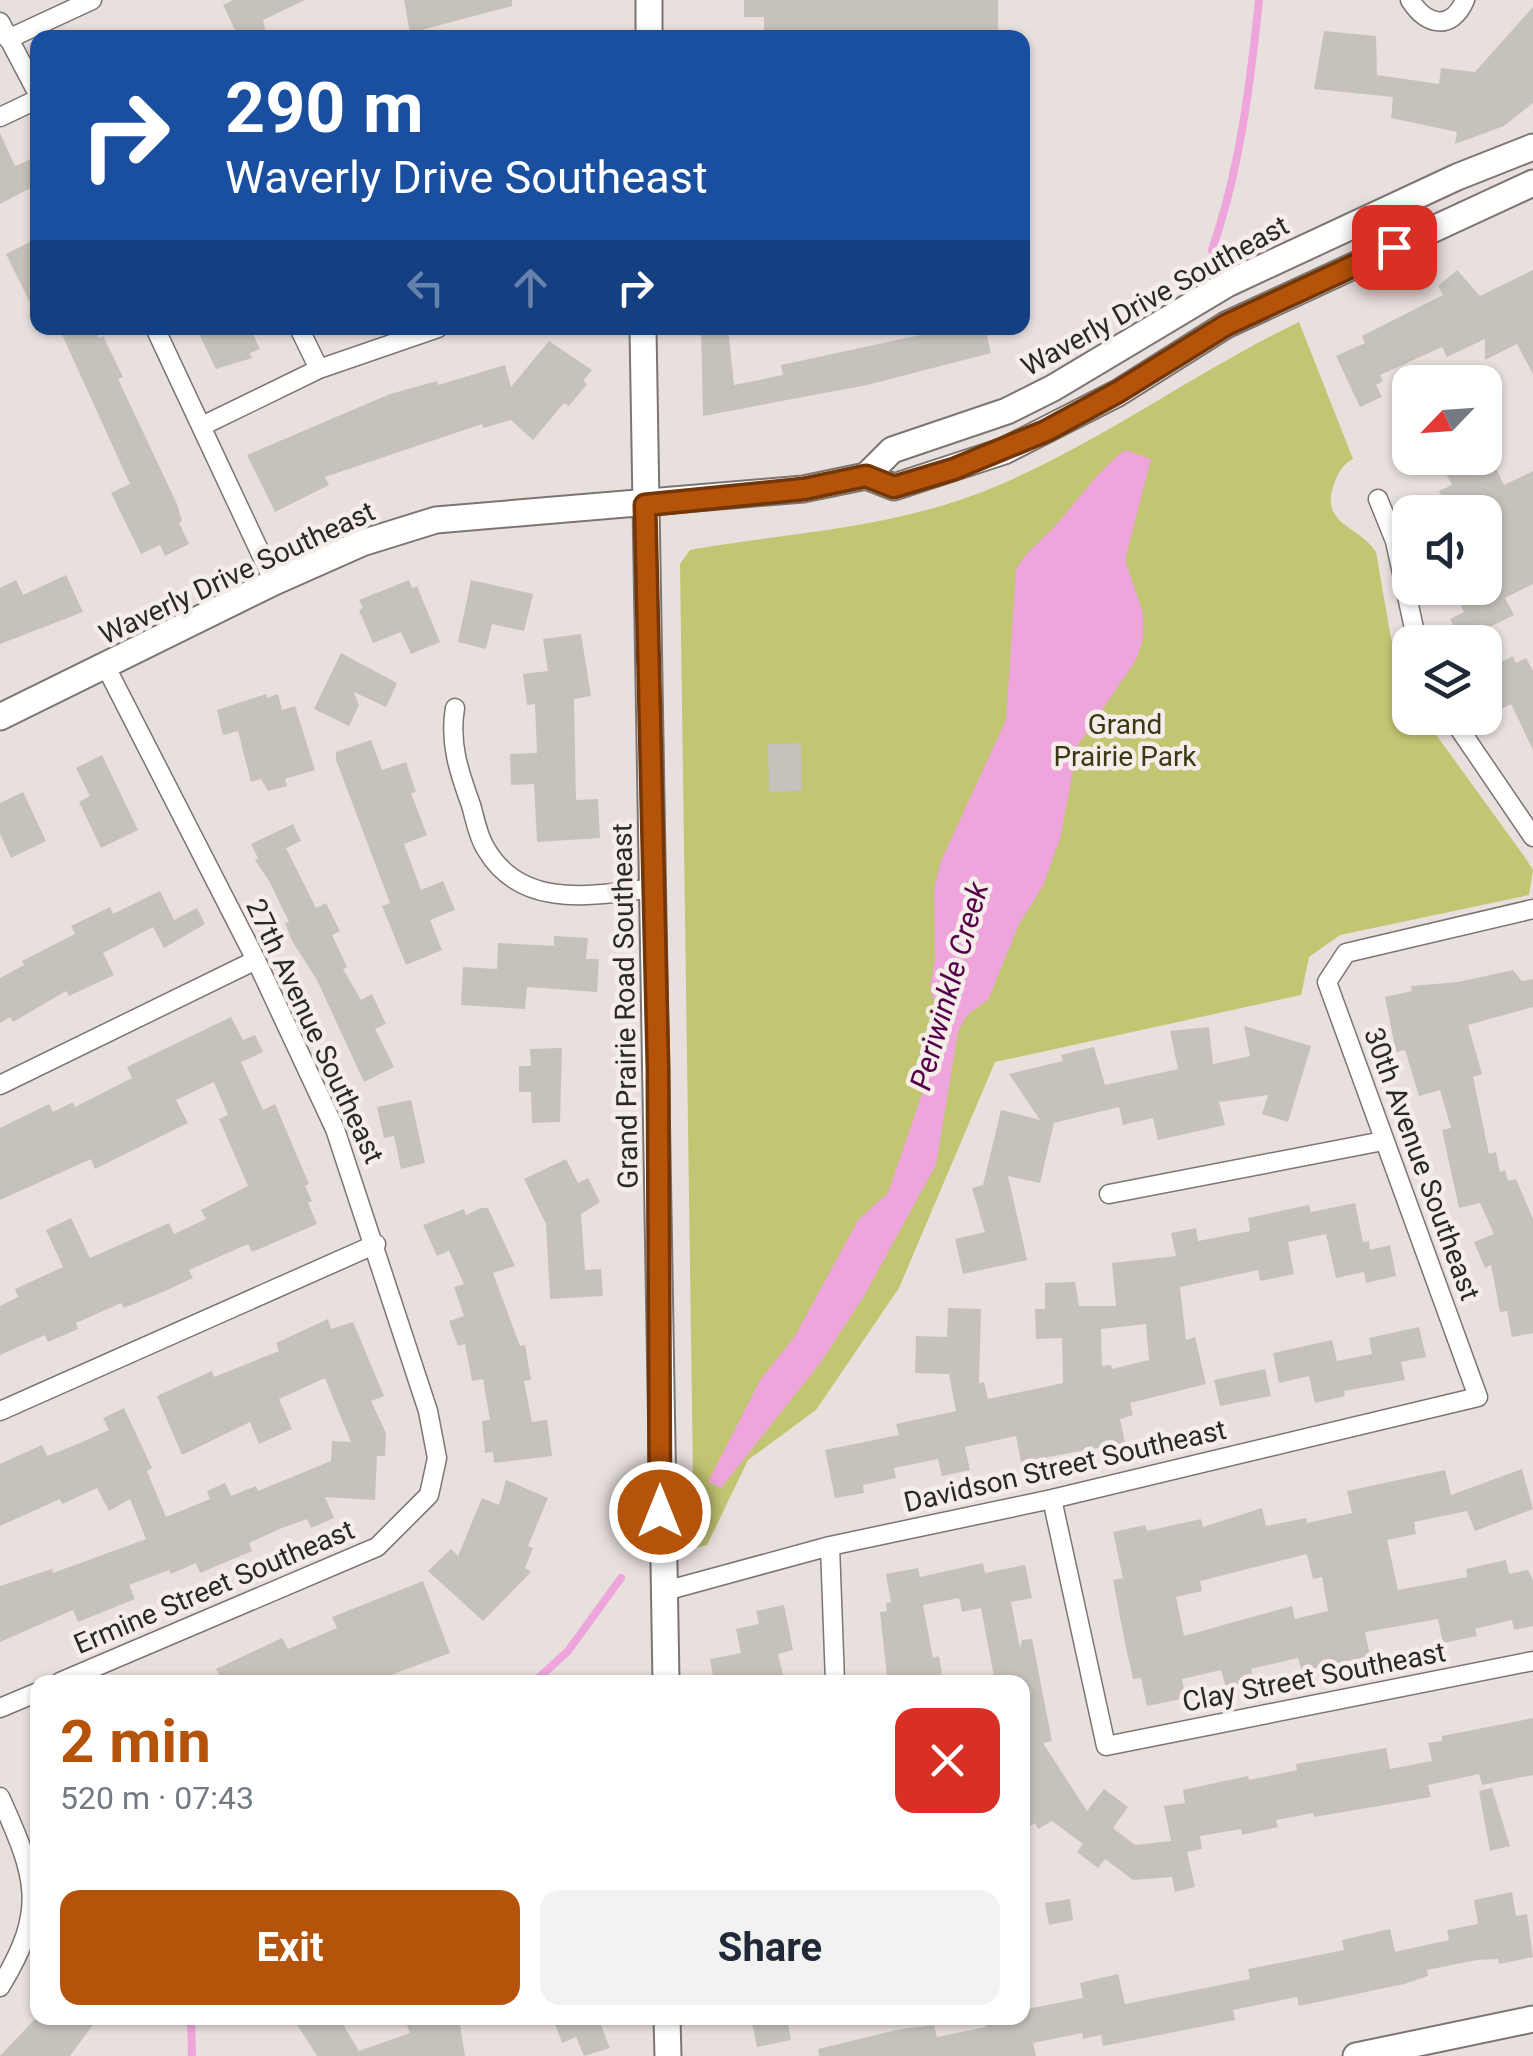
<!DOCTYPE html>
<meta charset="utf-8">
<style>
body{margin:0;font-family:Roboto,sans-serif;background:#f2f2f3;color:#1f2937;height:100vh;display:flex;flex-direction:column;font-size:38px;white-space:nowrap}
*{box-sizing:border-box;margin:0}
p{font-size:32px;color:#747a83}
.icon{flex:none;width:55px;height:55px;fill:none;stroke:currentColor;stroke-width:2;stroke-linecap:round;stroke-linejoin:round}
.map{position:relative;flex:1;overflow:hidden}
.drawer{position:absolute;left:30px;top:1675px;width:1000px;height:350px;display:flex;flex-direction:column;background:#fff;border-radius:20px;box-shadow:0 2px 8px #0004}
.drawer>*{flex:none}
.top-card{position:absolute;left:30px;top:30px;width:1000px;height:305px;border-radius:20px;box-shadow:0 2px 8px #0004;background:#1a4fa0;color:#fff;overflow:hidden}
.needle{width:65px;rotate:245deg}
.buttons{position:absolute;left:1392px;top:365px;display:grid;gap:20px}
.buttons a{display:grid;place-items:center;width:110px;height:110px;border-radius:20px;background:#fff;box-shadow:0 2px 8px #0004;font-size:50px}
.pin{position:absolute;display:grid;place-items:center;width:85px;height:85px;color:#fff;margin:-42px;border-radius:20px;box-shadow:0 5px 15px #0006}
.me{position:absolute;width:110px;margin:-55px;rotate:0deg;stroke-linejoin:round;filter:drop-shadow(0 0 8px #0008)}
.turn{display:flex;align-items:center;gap:35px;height:210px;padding:0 30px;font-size:45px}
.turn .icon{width:130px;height:130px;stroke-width:2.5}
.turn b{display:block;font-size:70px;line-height:85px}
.lanes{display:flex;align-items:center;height:95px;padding:0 30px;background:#0003;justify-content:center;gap:50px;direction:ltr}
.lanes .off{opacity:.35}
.round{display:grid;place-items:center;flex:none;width:105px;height:105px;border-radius:20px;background:#f2f2f3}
.head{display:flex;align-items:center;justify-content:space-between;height:170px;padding:0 30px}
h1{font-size:60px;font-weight:700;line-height:75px;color:#b45309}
.primary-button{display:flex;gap:20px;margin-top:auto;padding:20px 30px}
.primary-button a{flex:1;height:115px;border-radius:20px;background:#b45309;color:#fff;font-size:40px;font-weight:700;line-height:115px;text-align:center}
.primary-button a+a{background:#f2f2f3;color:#1f2937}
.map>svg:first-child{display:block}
.green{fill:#c2c572}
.water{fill:#eda5dc}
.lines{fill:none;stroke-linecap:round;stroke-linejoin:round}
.stream{stroke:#eda5dc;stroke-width:8}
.building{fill:#c6c1bb;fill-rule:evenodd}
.street-casing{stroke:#7c7573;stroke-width:21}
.secondary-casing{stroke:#7c7573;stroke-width:29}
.street{stroke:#fff;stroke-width:18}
.secondary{stroke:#fff;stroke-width:25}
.route-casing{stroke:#753606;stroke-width:25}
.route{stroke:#b45309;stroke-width:18}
.labels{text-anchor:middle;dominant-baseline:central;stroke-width:9;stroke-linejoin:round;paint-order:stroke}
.street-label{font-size:28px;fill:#2b2927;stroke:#f5edea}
.park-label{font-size:28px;fill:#393a15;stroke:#f5edea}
.water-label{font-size:30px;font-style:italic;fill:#550049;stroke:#f5edea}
</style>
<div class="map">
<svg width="1533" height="2056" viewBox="0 0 1533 2056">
<rect width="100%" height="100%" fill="#e8e0dd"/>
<!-- green -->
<path class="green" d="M 1299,322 L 1353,459 C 1343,464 1338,473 1334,484 C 1319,525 1360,526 1376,552 L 1391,638 L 1410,690 L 1410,718 L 1424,718 L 1524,856 L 1533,870 L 1529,895 L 1340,935 L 1309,957 L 1301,995 L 995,1062 L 899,1288 L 816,1410 L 748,1460 L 707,1545 L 694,1548 L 680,564 L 690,550 C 793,532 899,528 997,486 C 1103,441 1195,372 1299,322 Z"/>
<!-- water -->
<path class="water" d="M 1125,450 L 1151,459 L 1125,560 L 1143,613 L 1143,638 L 1136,660 L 1078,745 L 1060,839 L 1043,886 L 1019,924 L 988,1000 L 967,1015 L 958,1032 L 936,1165 L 864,1296 L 821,1362 L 721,1488 L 708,1482 L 760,1380 L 795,1336 L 858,1220 L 888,1193 L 934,1059 L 939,1015 L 930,988 L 935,959 L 934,889 L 941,861 L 1006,720 L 1016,570 C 1025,552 1039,543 1053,528 C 1079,500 1094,474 1125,450 Z"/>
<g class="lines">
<!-- stream -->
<path class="stream" d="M 1212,250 C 1240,168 1250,86 1259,0
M 534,1682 L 568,1651 L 621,1578
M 191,2018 L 192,2056"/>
</g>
<!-- building -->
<path class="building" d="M 233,0 L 305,0 L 263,20 L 267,38 L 239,38 L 223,5 Z
M 404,0 L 512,0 L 512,6 L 410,33 Z
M 744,0 L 998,0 L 998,31 L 989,31 L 989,38 L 764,38 L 764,17 L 744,17 Z
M 1533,7 L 1533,103 L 1504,126 L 1455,144 L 1457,132 L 1391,118 L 1393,97 L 1314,89 L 1324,31 L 1376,36 L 1377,75 L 1439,84 L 1441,68 L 1475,72 Z
M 0,133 L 15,166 L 31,159 L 38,172 L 38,184 L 0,204 Z
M 38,238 L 38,319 L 6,254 Z
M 1457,270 L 1480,296 L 1533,270 L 1533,374 L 1517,344 L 1485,360 L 1485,339 L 1447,357 L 1442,347 L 1380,375 L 1383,381 L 1376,385 L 1382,397 L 1360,407 L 1336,356 L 1365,343 L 1362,336 L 1443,295 L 1438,286 Z
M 59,328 L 94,328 L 99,338 L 103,336 L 123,377 L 118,379 L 177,504 L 182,521 L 179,523 L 189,544 L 165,556 L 160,545 L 141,554 L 111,493 L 130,484 Z
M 196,328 L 250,328 L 260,349 L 250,353 L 252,358 L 216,369 Z
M 701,328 L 728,328 L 734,385 L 783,375 L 781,365 L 953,328 L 954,334 L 985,328 L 991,353 L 867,385 L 703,416 Z
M 549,341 L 592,370 L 583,381 L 587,384 L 569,406 L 564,403 L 533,440 L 511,420 L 483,428 L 482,424 L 325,477 L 329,485 L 275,512 L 247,455 L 390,394 L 437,381 L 438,385 L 505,365 L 511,387 Z
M 1438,458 L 1491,458 L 1504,485 L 1533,471 L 1533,584 L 1505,598 L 1514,615 L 1461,641 L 1450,619 L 1464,612 L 1456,594 L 1469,588 L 1485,588 L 1485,512 L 1449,512 L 1439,491 L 1452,485 Z
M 66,575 L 83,612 L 0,644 L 0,588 L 16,580 L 23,595 Z
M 409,580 L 412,588 L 417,586 L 440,642 L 411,654 L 401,632 L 373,643 L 359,610 L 363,608 L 359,600 Z
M 471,580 L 533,594 L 524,631 L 492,624 L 486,649 L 458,642 Z
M 581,634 L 591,696 L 574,699 L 576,800 L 598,799 L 600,838 L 537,842 L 534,784 L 511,785 L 510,754 L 537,753 L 535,704 L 527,705 L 523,674 L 548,671 L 543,639 Z
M 341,653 L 397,683 L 386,707 L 354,692 L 359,705 L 349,726 L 314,709 Z
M 1513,656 L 1516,663 L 1526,658 L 1533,671 L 1533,750 L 1511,704 L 1493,713 L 1491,707 L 1485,710 L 1485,670 Z
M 266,694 L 267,698 L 278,694 L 282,710 L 295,706 L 315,770 L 285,779 L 287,786 L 268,791 L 261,779 L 251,782 L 238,731 L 223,735 L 217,710 Z
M 371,740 L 382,770 L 406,762 L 416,792 L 411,793 L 427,835 L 404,844 L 421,890 L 443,881 L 455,910 L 430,920 L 442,950 L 406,965 L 382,906 L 390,903 L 336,760 L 336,752 Z
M 801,743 L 802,791 L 769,792 L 768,744 Z
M 102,755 L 138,830 L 101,848 L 79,802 L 90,796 L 76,768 Z
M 23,792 L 46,841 L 11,858 L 0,834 L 0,803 Z
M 293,824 L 301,841 L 286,848 L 316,908 L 326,903 L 340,931 L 332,935 L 347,967 L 343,969 L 361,1000 L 372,994 L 386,1024 L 375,1029 L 394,1067 L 364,1082 L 317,980 L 292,941 L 285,923 L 289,922 L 269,881 L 255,860 L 258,858 L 251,844 Z
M 160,891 L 174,920 L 197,908 L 205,924 L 164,948 L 153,927 L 103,953 L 114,975 L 69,996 L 66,991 L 13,1022 L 10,1017 L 0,1023 L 0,978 L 24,965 L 22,961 L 75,934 L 71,926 L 110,907 L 113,914 Z
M 554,936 L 588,938 L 586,959 L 599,959 L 597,992 L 527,987 L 525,1009 L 461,1005 L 463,967 L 497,969 L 498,943 L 554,946 Z
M 1513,970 L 1522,981 L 1533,979 L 1533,1007 L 1468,1025 L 1482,1074 L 1473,1077 L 1489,1154 L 1496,1152 L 1500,1172 L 1505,1170 L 1508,1181 L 1516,1179 L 1533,1219 L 1533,1333 L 1512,1337 L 1507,1311 L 1500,1312 L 1491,1265 L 1485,1268 L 1474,1242 L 1494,1234 L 1480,1203 L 1459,1208 L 1442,1130 L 1451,1128 L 1440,1090 L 1419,1096 L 1405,1050 L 1396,1052 L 1385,997 L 1412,991 L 1411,986 L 1458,982 Z
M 231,1017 L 243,1040 L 255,1035 L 263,1052 L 241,1062 L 263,1110 L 275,1104 L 309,1184 L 305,1186 L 312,1201 L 308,1203 L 317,1224 L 252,1252 L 248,1244 L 189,1270 L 193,1278 L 165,1291 L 124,1308 L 121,1303 L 76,1323 L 78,1329 L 48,1342 L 45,1335 L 0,1355 L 0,1306 L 18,1297 L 15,1289 L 63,1267 L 46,1230 L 71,1218 L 90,1258 L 169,1223 L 174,1234 L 206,1219 L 201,1210 L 248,1186 L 219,1119 L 228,1115 L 214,1082 L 176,1100 L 188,1123 L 95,1169 L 91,1159 L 0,1200 L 0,1128 L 49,1104 L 53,1112 L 73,1102 L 75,1107 L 132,1078 L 127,1067 Z
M 1244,1026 L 1311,1046 L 1288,1122 L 1262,1114 L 1268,1095 L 1219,1102 L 1225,1125 L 1158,1140 L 1153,1118 L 1123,1125 L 1119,1107 L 1054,1123 L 1040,1183 L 1008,1176 L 1027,1260 L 963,1274 L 955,1239 L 985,1232 L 972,1188 L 983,1185 L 1001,1110 L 1040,1120 L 1009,1074 L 1063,1061 L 1061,1055 L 1094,1047 L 1105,1085 L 1178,1069 L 1170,1031 L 1209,1027 L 1213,1064 L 1250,1056 Z
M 562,1048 L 560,1122 L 532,1123 L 531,1092 L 519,1092 L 519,1066 L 531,1066 L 530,1049 Z
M 411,1100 L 425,1163 L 401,1169 L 394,1136 L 384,1138 L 377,1107 Z
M 566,1159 L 578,1183 L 588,1178 L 600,1202 L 581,1214 L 585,1270 L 601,1269 L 603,1296 L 550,1299 L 546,1224 L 524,1179 Z
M 1355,1203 L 1363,1242 L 1369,1241 L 1370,1250 L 1390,1245 L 1396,1276 L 1366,1283 L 1364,1272 L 1336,1278 L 1326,1234 L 1288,1242 L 1294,1274 L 1260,1281 L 1258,1270 L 1180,1287 L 1186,1340 L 1195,1337 L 1206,1384 L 1130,1403 L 1133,1415 L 1120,1419 L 1125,1443 L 1021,1462 L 1016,1436 L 965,1447 L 970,1470 L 942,1476 L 938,1459 L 894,1468 L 896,1478 L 863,1485 L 864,1493 L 835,1498 L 825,1450 L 899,1435 L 896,1424 L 956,1411 L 949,1374 L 915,1373 L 916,1336 L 947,1337 L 948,1308 L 981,1309 L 979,1383 L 984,1382 L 988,1399 L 1063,1383 L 1062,1338 L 1036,1339 L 1035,1309 L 1045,1309 L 1045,1283 L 1075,1282 L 1079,1306 L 1116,1306 L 1112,1263 L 1176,1256 L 1171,1233 L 1196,1228 L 1198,1241 L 1250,1231 L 1248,1218 L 1309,1205 L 1311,1212 ZM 1146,1324 L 1149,1360 L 1112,1369 L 1111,1365 L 1102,1366 L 1101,1329 Z
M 481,1208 L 488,1208 L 515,1266 L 493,1273 L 520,1346 L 525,1345 L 531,1380 L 524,1381 L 532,1422 L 547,1420 L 552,1456 L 494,1463 L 493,1452 L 485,1453 L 482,1421 L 490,1420 L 483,1379 L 472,1381 L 465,1344 L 458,1346 L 449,1321 L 464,1316 L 454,1287 L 464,1284 L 449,1251 L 437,1256 L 423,1225 L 464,1209 L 466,1215 Z
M 328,1319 L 331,1329 L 353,1322 L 384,1396 L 371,1401 L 386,1433 L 385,1456 L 377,1456 L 375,1500 L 325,1497 L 334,1518 L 311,1528 L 307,1519 L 282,1528 L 249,1543 L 252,1551 L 200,1573 L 196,1563 L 171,1574 L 169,1570 L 129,1585 L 135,1599 L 78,1622 L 73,1610 L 0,1642 L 0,1586 L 52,1569 L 53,1573 L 146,1539 L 130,1499 L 109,1511 L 97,1488 L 62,1504 L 60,1499 L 0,1526 L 0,1464 L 42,1445 L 47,1456 L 73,1446 L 109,1430 L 103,1418 L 124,1408 L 152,1468 L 147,1471 L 166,1517 L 210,1499 L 207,1491 L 225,1483 L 231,1496 L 256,1486 L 258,1491 L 331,1461 L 332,1441 L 351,1442 L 325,1378 L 279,1399 L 292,1429 L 259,1444 L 250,1422 L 182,1455 L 157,1396 L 212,1371 L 214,1377 L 279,1351 L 276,1343 Z
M 1419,1327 L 1426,1357 L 1401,1362 L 1405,1380 L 1344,1391 L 1345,1396 L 1315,1403 L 1309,1376 L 1279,1383 L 1273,1353 L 1332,1340 L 1337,1361 L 1372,1354 L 1369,1338 Z
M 1265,1369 L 1271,1396 L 1220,1406 L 1214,1380 Z
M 1522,1469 L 1533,1509 L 1475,1531 L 1467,1511 L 1414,1522 L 1416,1534 L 1387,1540 L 1398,1590 L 1467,1577 L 1466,1569 L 1506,1560 L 1509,1574 L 1528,1570 L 1533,1580 L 1533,1626 L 1514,1630 L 1512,1620 L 1475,1629 L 1477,1636 L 1443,1643 L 1438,1619 L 1365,1632 L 1370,1656 L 1302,1671 L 1298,1658 L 1251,1669 L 1254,1681 L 1226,1688 L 1221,1670 L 1182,1679 L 1186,1698 L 1147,1706 L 1141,1678 L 1133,1679 L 1125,1643 L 1113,1580 L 1123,1578 L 1113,1532 L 1145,1525 L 1147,1531 L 1201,1519 L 1203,1527 L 1262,1508 L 1266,1526 L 1306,1518 L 1307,1523 L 1352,1513 L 1347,1491 L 1445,1470 L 1451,1495 ZM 1307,1554 L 1313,1579 L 1322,1577 L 1328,1611 L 1295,1619 L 1292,1606 L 1184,1636 L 1176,1597 L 1202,1591 L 1200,1581 Z
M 506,1480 L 548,1498 L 528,1546 L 533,1548 L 525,1568 L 531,1572 L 483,1621 L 428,1571 L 451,1549 L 458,1556 L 482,1498 L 499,1505 Z
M 983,1563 L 985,1573 L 1025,1565 L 1032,1598 L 1011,1602 L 1020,1648 L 1022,1640 L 1032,1639 L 1052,1741 L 1043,1743 L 1087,1811 L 1104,1789 L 1128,1807 L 1113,1828 L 1135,1845 L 1171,1841 L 1164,1806 L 1185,1803 L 1183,1790 L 1248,1776 L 1249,1780 L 1297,1770 L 1296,1764 L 1386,1748 L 1390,1769 L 1432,1761 L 1428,1743 L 1442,1741 L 1442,1736 L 1533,1718 L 1533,1775 L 1482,1785 L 1479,1774 L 1428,1785 L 1431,1797 L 1314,1817 L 1313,1813 L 1276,1820 L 1278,1827 L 1242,1835 L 1241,1829 L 1200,1836 L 1202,1849 L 1187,1852 L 1195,1887 L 1175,1892 L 1172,1877 L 1133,1880 L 1105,1859 L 1098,1868 L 1077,1852 L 1083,1844 L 1052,1821 L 1038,1829 L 1035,1823 L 1022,1831 L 1022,1682 L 995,1682 L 981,1608 L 962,1612 L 959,1598 L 923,1605 L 933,1658 L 939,1656 L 942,1674 L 933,1676 L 934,1682 L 898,1682 L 896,1675 L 887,1677 L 880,1612 L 887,1611 L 886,1603 L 891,1602 L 886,1574 L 918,1568 L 920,1577 Z
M 423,1581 L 450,1653 L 372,1682 L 222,1682 L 216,1669 L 282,1638 L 288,1649 L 337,1628 L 332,1617 Z
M 784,1605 L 793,1650 L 778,1654 L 785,1682 L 714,1682 L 710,1659 L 741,1653 L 736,1629 L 759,1624 L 756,1611 Z
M 1492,1788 L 1510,1846 L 1490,1851 L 1479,1791 Z
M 1512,1892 L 1516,1916 L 1527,1914 L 1533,1957 L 1499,1964 L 1498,1959 L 1477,1960 L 1427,1970 L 1428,1976 L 1404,1984 L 1299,2006 L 1297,1997 L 1233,2010 L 1235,2020 L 1103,2046 L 1101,2035 L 1083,2039 L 1082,2033 L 1033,2043 L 1036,2056 L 819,2056 L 818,2049 L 896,2030 L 934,2025 L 937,2037 L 986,2027 L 984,2018 L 1022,2018 L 1022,2010 L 1083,1998 L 1080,1983 L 1118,1974 L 1125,2004 L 1250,1979 L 1248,1969 L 1344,1950 L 1342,1940 L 1390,1929 L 1395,1952 L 1449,1940 L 1447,1930 L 1478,1924 L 1474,1900 Z
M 1070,1899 L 1073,1920 L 1049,1925 L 1045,1903 Z
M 36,2018 L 98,2018 L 70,2056 L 0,2056 Z
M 293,2018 L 339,2018 L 359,2051 L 410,2033 L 404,2018 L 459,2018 L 465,2056 L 317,2056 Z
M 553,2018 L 598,2018 L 610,2048 L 584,2056 L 576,2037 L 562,2043 Z
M 751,2018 L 787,2018 L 791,2040 L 757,2047 Z"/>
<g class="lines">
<!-- street casing -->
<g class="street-casing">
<path id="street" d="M 1410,0 C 1426,25 1451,32 1465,0
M 0,22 L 38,94
M 8,39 L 92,0
M 0,117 L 38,99
M 155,328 L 274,582
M 299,328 L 319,369
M 204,425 L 319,369 L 438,328
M 1378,499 L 1395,541 L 1417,642
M 455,708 C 449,743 459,772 471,805 C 475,819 478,837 486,849 C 522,911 595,895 654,888
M 1452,718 L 1533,837
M 0,1085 L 256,960
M 1109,1194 L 1383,1141
M 0,1411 L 376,1244
M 1052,1499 L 1106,1746 L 1533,1661
M 830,1546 L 835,1682
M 665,1591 L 830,1546 L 1052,1499 L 1478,1397 L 1327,982 L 1346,953 L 1533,909
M 60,1682 L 377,1547 L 429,1495 L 437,1458 L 428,1411 L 335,1129 L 256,960 L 105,665
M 0,1708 L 38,1692
M 0,1797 C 36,1877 48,1909 0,1987"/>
</g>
<!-- secondary casing -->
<g class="secondary-casing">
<path id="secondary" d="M 649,0 L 649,38
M 643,328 L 666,1682
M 866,476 L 894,487 L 1004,451 L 1118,393 L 1226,325 L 1533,183
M 0,717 L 274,582 L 362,543 L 436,520 L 803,489 L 866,476 L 892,450 L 1007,411 L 1053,388 L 1227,284 L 1457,177 L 1533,147
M 667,2018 L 668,2056
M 1356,2056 L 1533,2019"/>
</g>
<!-- street -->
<use href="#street" class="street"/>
<!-- secondary -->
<use href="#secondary" class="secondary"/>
</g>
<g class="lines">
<!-- route casing -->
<g class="route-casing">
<path id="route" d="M 660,1512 L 658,1068 L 645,505 L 804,489 L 866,476 L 894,487 L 954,469 L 1046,431 L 1118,392 L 1226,325 L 1394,247"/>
</g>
<!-- route -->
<use href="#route" class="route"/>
</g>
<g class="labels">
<!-- street labels -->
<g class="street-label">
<text transform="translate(1155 296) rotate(-29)">Waverly Drive Southeast</text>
<text transform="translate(237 573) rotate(-25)">Waverly Drive Southeast</text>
<text transform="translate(625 1006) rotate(-91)">Grand Prairie Road Southeast</text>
<text transform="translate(315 1031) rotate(65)">27th Avenue Southeast</text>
<text transform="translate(1422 1164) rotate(70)">30th Avenue Southeast</text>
<text transform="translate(1065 1466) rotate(-13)">Davidson Street Southeast</text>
<text transform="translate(214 1587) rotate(-23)">Ermine Street Southeast</text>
<text transform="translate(1314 1677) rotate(-11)">Clay Street Southeast</text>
</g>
<!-- park labels -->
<g class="park-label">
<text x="1125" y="724">Grand<tspan x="1125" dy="32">Prairie Park</tspan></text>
</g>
<!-- water labels -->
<g class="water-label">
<text transform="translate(949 986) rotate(-74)">Periwinkle Creek</text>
</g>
</g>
</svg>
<div class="buttons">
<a><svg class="needle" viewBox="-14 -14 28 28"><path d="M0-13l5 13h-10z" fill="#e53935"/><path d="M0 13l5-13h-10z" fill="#747a83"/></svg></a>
<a><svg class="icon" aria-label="sound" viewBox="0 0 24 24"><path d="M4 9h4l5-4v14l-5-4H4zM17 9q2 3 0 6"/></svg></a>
<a><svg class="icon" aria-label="layers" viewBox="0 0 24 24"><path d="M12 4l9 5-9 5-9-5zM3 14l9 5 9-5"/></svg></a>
</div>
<div class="pin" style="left:1394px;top:247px;background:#d93025"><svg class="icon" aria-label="arrive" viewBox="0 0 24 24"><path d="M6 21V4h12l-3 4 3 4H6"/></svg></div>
<svg class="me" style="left:660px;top:1512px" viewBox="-20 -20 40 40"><circle r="17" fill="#b45309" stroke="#fff" stroke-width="3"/><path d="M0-11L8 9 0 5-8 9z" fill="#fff"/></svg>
<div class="top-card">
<div class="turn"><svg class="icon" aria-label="right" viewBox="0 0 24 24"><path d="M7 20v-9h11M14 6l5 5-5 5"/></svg><div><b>290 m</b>Waverly Drive Southeast</div></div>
<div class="lanes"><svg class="icon off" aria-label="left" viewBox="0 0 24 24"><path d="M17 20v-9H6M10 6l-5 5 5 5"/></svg><svg class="icon off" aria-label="ahead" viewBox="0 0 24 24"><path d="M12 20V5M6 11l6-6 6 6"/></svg><svg class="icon" aria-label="right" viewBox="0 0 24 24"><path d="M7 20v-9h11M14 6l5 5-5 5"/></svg></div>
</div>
<section class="drawer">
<div class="head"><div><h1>2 min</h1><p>520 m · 07:43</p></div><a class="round" style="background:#d93025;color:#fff"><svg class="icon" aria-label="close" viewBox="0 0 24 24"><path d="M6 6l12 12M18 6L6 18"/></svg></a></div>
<div class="primary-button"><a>Exit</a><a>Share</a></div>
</section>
</div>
